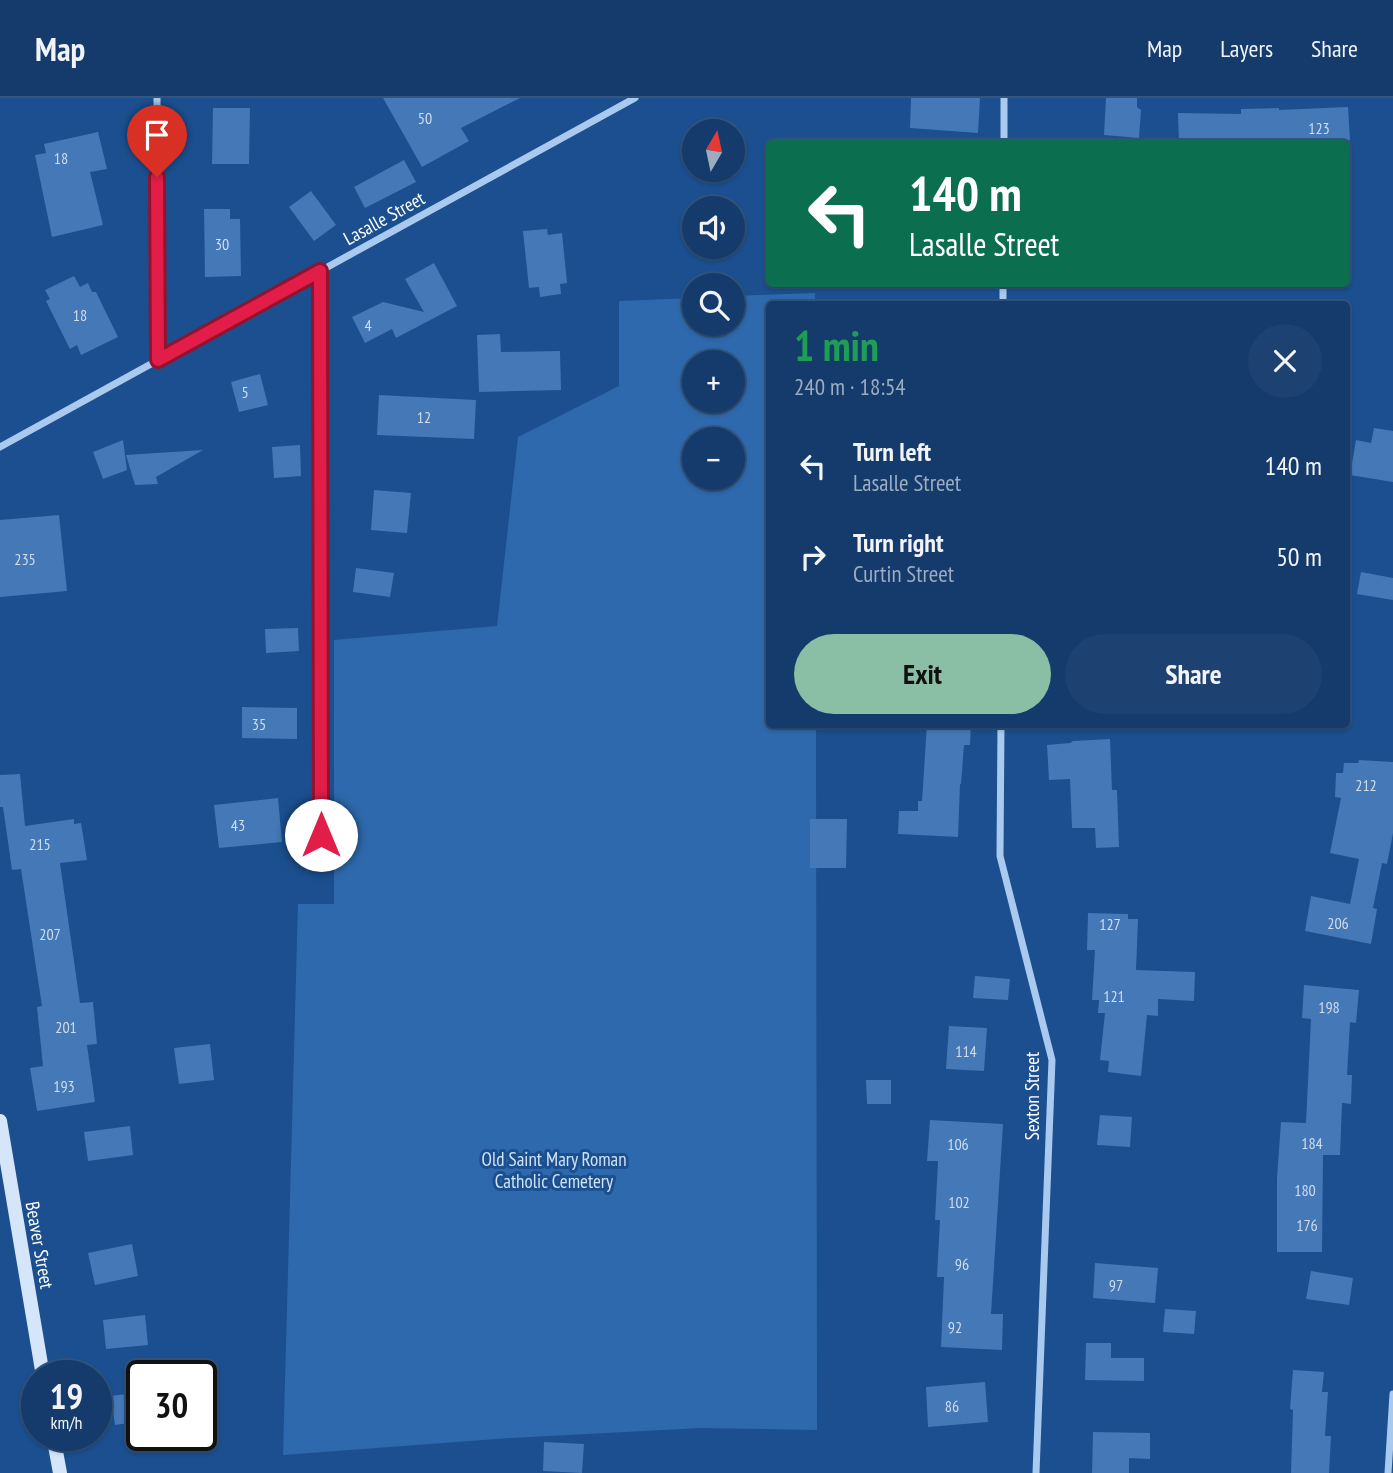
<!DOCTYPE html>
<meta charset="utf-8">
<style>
body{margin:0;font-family:"PT Sans Narrow",sans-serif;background:#1d4271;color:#f1f3f6;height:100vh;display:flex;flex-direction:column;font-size:26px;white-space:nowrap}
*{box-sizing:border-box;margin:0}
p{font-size:23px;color:#9dadc1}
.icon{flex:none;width:38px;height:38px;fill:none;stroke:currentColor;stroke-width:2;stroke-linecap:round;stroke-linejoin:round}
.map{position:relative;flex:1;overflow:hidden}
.details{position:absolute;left:766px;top:203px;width:584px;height:427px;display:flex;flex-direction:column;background:#143b6b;border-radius:7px;box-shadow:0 2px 5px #0004,0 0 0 2px #33557e}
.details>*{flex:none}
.hud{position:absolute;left:766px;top:42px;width:584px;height:147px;border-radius:7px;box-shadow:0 2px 5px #0004,0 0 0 2px #33557e;background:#0b6e4f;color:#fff;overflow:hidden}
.needle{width:46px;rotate:9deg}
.controls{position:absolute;left:682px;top:21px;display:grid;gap:14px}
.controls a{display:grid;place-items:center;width:63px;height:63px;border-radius:50%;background:#143b6b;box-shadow:0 2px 5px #0004,0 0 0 2px #33557e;font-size:35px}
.speed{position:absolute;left:21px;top:1262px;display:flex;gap:14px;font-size:35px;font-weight:700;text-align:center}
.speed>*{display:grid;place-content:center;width:91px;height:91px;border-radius:50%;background:#143b6b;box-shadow:0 2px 5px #0004,0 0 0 2px #33557e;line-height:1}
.speed small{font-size:18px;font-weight:400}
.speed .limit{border:4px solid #111;border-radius:10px;background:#fff;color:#111}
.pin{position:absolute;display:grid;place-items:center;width:60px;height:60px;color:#fff;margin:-72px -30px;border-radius:50% 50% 50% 0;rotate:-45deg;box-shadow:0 0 7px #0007}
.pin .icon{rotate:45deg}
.me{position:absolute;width:77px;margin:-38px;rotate:0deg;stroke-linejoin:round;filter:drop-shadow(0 0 5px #0008)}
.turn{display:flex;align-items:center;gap:24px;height:147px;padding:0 28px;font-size:32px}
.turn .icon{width:91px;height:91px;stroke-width:2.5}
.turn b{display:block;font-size:49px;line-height:60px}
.round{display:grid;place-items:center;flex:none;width:74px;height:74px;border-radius:37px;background:#1d4271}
.overview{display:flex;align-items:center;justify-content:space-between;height:119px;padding:0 28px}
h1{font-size:42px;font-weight:700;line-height:52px;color:#1e9e55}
.button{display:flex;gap:14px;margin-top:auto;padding:14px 28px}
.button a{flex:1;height:80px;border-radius:42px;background:#8abfa5;color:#111;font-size:28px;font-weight:700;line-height:80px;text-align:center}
.button a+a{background:#1d4271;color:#f1f3f6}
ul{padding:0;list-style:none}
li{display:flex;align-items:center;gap:21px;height:91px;padding:0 28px}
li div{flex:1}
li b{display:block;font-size:26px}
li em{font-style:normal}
header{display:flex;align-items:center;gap:42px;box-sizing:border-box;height:98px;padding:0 35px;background:#143b6b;border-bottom:2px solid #33557e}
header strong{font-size:33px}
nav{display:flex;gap:38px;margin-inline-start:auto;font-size:24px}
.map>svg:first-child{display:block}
.green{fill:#2e69ad;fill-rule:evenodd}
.building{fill:#4478b7}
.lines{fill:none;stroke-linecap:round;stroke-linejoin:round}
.street{stroke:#a9c9ee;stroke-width:7}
.secondary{stroke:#d6e6fa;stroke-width:14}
.route-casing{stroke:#92132f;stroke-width:18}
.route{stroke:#e11d48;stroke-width:12}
.labels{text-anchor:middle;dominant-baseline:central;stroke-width:6;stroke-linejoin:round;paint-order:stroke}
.number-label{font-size:16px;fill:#d0dded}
.street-label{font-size:19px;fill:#fff;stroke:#1b4f8f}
.park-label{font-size:19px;fill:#cfe3fa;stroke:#1b4f8f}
</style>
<header>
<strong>Map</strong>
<nav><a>Map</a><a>Layers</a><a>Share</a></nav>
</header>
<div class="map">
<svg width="1393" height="1375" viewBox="0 0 1393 1375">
<rect width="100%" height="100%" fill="#1b4f8f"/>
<!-- green -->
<path class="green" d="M 815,195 L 815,206 L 770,206 L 770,626 L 816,627 L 817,1332 L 701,1330 L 511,1340 L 283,1357 L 298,806 L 334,806 L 334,542 L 497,528 L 518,339 L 619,288 L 619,203 L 695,200 L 695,226 L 733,226 L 733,198 ZM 695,264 L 733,264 L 733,303 L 695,303 ZM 695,341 L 733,341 L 733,380 L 695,380 Z"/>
<!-- building -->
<path class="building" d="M 383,0 L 520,0 L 461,30 L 469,43 L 422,69 Z
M 911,0 L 980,0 L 978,35 L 910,30 Z
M 1106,0 L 1137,0 L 1137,9 L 1141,12 L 1139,40 L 1104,37 Z
M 1348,9 L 1350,42 L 1244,46 L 1179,46 L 1178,15 L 1241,16 L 1241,11 L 1279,10 L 1279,12 Z
M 213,10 L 250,10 L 249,66 L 212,66 Z
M 98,34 L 107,71 L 90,74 L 103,127 L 52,139 L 35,57 L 46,55 L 44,46 Z
M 404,62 L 416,84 L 365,110 L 354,89 Z
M 311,93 L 336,127 L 314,143 L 289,109 Z
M 204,111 L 230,111 L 230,121 L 240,121 L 241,178 L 205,179 Z
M 547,131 L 548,137 L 562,135 L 567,185 L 560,186 L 561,196 L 540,199 L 539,189 L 529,190 L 523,133 Z
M 434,165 L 457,208 L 396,240 L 392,231 L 365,245 L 352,219 L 383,204 L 424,214 L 405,181 Z
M 74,178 L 80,189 L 88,185 L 92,194 L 96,194 L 118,239 L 81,257 L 77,247 L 70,251 L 46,203 L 50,201 L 45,192 Z
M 500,236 L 501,254 L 560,253 L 561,292 L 479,294 L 477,237 Z
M 260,276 L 268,307 L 239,314 L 231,284 Z
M 379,297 L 476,302 L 474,341 L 377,337 Z
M 1374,330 L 1393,333 L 1393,384 L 1350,377 L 1356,342 L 1371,345 Z
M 123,342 L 127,372 L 103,381 L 93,354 Z
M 300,347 L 301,378 L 274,380 L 272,349 Z
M 203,352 L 156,379 L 158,386 L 135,387 L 126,357 Z
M 374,392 L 411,395 L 407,435 L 371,432 Z
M 59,417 L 67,493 L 0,499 L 0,422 Z
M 356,470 L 394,475 L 390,499 L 353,494 Z
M 1361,474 L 1393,480 L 1393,502 L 1357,496 Z
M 298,530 L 299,553 L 266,555 L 265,531 Z
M 242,609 L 297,610 L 297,641 L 242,640 Z
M 927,626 L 971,626 L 970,647 L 964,647 L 961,686 L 960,686 L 958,739 L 898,736 L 899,713 L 918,713 L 918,703 L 922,703 Z
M 1110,641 L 1112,692 L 1117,692 L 1119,749 L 1096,750 L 1095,730 L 1072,730 L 1070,681 L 1049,682 L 1047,647 L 1070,645 L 1073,643 Z
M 1359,662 L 1393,664 L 1393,735 L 1387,766 L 1382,765 L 1373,810 L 1377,811 L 1371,846 L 1305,833 L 1311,798 L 1350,806 L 1359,761 L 1330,755 L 1341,700 L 1335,699 L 1336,675 L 1343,675 L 1344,665 L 1358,665 Z
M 20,676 L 25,728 L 74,721 L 74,726 L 81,725 L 87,762 L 60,765 L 80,905 L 93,904 L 97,946 L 87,947 L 95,1004 L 37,1013 L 30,970 L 43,968 L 37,909 L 42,908 L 21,771 L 12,772 L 3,709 L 0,709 L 0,677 Z
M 278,700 L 282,744 L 219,750 L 214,707 Z
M 810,721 L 847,721 L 846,770 L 810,770 Z
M 1088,815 L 1128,816 L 1128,821 L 1138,821 L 1136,872 L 1195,874 L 1194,903 L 1158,901 L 1158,918 L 1147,917 L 1141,978 L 1108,974 L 1109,963 L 1100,962 L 1105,915 L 1098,915 L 1099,902 L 1092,902 L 1095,852 L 1087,852 Z
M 975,878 L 1010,881 L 1008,902 L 973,900 Z
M 1304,887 L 1359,892 L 1356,925 L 1350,924 L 1347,977 L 1352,977 L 1351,1006 L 1342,1005 L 1340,1057 L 1323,1057 L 1322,1154 L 1277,1154 L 1277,1080 L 1281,1024 L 1306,1025 L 1311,921 L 1302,920 Z
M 949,928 L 987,930 L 984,973 L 946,971 Z
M 210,946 L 214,982 L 179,986 L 174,950 Z
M 866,982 L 891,982 L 891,1006 L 867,1006 Z
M 1100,1017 L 1132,1019 L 1130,1049 L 1097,1047 Z
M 930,1022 L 1003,1026 L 991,1216 L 1003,1216 L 1002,1252 L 941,1249 L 944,1179 L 937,1179 L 940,1122 L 935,1122 L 938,1063 L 927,1063 Z
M 130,1028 L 133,1057 L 88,1063 L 84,1034 Z
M 132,1146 L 138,1178 L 95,1187 L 88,1155 Z
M 1095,1165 L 1158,1170 L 1155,1205 L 1093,1200 Z
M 1311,1173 L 1353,1180 L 1349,1207 L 1306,1201 Z
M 1165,1211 L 1196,1213 L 1194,1236 L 1163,1234 Z
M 145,1217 L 148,1247 L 106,1251 L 103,1222 Z
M 1086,1245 L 1111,1245 L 1111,1260 L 1144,1260 L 1144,1283 L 1085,1282 Z
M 1293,1272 L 1324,1274 L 1322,1294 L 1328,1294 L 1325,1338 L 1331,1338 L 1329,1375 L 1291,1375 L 1293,1312 L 1290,1311 Z
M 985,1284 L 988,1324 L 928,1329 L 926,1289 Z
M 142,1294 L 142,1323 L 115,1327 L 111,1298 Z
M 1093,1334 L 1150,1335 L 1150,1361 L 1129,1360 L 1129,1375 L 1092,1375 Z
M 544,1344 L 584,1346 L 582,1375 L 543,1373 Z"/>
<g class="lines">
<!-- street -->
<path class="street" d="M 157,0 L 158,262
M 1004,46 L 1004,0
M 319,173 L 321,737
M 1003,206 L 1003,186
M 0,349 L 635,0
M 1001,626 L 1000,758 L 1052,962 L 1036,1375
M 1388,1375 L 1393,1296"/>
<!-- secondary -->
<path class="secondary" d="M 0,1023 L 43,1278
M 53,1337 L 60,1375"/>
</g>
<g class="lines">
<!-- route casing -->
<g class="route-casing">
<path id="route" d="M 157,79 L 158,262 L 320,173 L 321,737"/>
</g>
<!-- route -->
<use href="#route" class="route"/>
</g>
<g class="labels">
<!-- number labels -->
<g class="number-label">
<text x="425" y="20">50</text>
<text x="1319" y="30">123</text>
<text x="61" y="60">18</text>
<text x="222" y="146">30</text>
<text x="80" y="217">18</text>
<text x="368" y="227">4</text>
<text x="245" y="294">5</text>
<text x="424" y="319">12</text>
<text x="25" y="461">235</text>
<text x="259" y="626">35</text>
<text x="1366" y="687">212</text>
<text x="238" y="727">43</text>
<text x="40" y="746">215</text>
<text x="1338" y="825">206</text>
<text x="1110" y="826">127</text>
<text x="50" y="836">207</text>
<text x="1114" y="898">121</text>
<text x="1329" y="909">198</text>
<text x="66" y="929">201</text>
<text x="966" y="953">114</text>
<text x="64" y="988">193</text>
<text x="1312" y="1045">184</text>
<text x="958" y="1046">106</text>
<text x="1305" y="1092">180</text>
<text x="959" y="1104">102</text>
<text x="1307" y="1127">176</text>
<text x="962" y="1166">96</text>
<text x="1116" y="1187">97</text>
<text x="955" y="1229">92</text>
<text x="952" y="1308">86</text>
</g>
<!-- street labels -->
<g class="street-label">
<text transform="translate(384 120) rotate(-29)">Lasalle Street</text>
<text transform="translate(1032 998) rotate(-90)">Sexton Street</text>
<text transform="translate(40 1147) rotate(80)">Beaver Street</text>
</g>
<!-- park labels -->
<g class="park-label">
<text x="554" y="1061">Old Saint Mary Roman<tspan x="554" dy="22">Catholic Cemetery</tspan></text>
</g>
</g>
</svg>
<div class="controls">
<a><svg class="needle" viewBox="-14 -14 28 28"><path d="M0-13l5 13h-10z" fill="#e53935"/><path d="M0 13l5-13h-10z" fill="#9dadc1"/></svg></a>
<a><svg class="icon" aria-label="sound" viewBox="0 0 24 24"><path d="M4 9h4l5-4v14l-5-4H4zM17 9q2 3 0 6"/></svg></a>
<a><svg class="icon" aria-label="search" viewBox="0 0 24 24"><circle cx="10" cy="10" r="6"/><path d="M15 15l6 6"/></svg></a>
<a>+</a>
<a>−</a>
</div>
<div class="speed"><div>19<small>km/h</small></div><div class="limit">30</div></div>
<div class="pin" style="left:157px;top:79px;background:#d93025"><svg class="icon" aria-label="arrive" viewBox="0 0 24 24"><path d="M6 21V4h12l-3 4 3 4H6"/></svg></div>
<svg class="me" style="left:321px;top:737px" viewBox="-20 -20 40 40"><circle r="19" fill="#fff"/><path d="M0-13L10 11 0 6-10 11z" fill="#e11d48"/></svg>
<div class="hud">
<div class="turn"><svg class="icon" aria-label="left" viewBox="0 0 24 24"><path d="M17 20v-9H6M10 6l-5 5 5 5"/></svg><div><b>140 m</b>Lasalle Street</div></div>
</div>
<section class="details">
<div class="overview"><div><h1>1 min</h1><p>240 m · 18:54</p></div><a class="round"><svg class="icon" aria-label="close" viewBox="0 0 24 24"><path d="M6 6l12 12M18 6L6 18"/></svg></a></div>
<ul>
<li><svg class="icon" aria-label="left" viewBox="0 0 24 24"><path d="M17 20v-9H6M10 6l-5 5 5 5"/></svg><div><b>Turn left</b><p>Lasalle Street</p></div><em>140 m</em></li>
<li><svg class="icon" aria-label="right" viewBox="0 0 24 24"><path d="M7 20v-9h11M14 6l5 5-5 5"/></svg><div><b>Turn right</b><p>Curtin Street</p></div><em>50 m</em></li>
</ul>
<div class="button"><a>Exit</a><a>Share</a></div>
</section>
</div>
